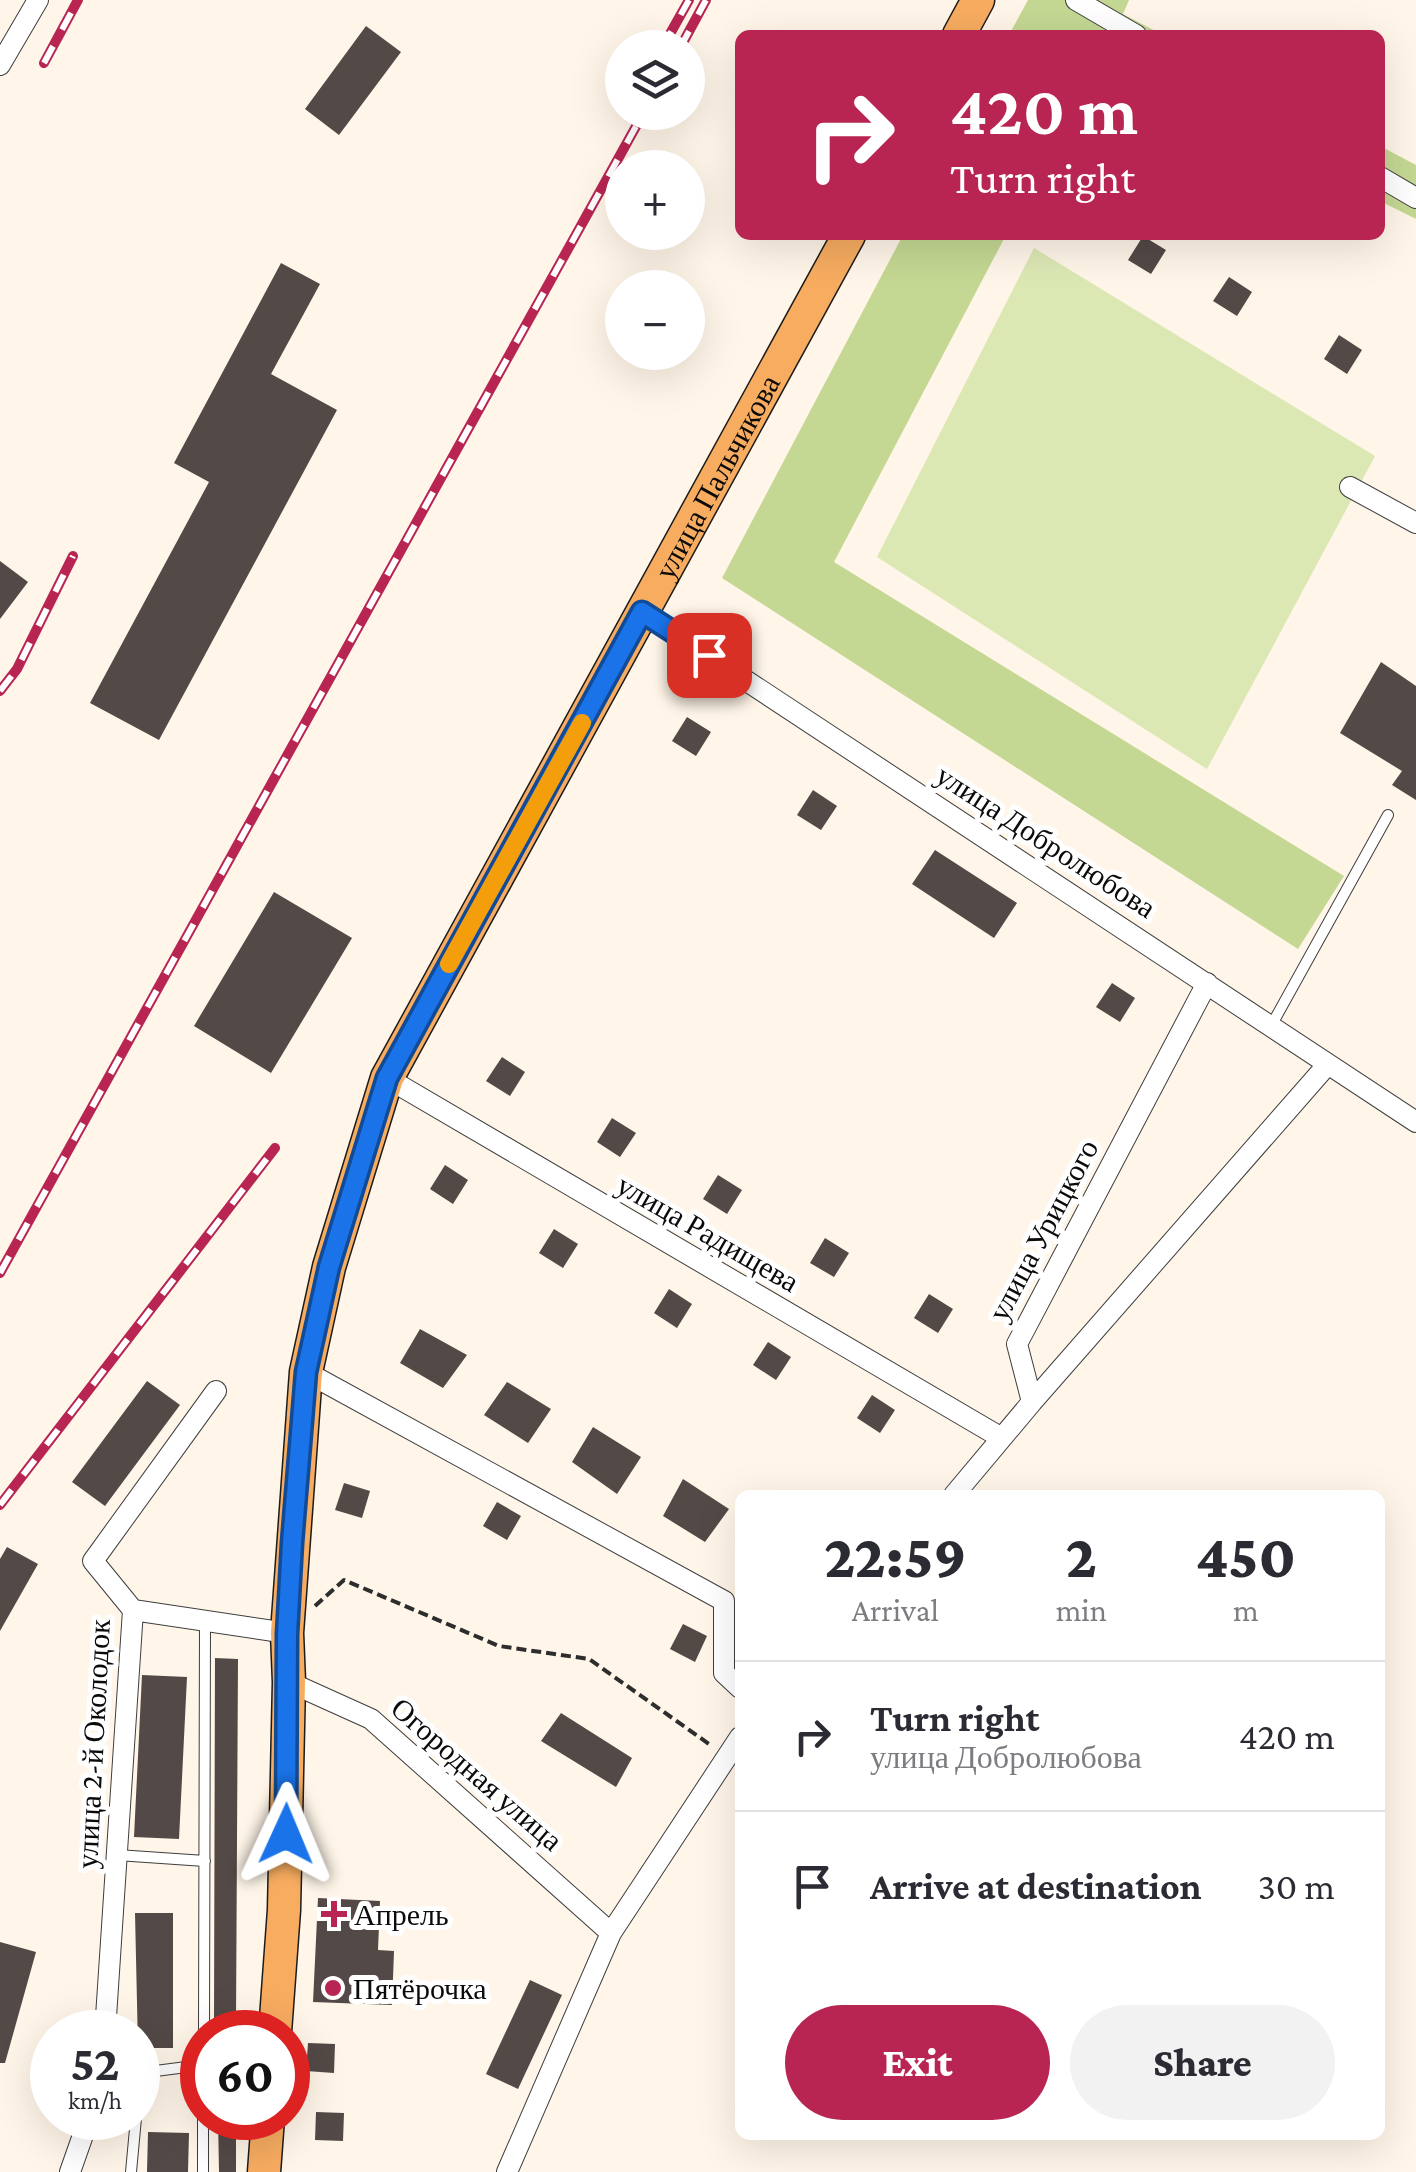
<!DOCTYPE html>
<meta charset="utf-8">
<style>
body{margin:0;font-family:"Crimson Pro",serif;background:#f2f2f3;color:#2b2b33;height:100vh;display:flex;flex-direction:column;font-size:38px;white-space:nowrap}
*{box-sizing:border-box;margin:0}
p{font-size:32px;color:#7c7c81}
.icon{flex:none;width:55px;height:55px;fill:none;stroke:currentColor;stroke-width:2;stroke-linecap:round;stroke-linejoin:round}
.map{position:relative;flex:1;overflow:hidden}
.sheet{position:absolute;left:735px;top:1490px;width:650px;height:650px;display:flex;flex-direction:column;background:#fff;border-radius:15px;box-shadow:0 10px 40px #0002}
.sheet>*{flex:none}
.banner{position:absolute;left:735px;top:30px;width:650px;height:210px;border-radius:15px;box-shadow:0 10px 40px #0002;background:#b82552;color:#fff;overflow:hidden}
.controls{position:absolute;left:605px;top:30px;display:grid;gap:20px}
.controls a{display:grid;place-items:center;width:100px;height:100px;border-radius:50%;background:#fff;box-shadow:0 10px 40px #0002;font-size:50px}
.speed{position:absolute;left:30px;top:2010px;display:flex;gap:20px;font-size:50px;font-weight:700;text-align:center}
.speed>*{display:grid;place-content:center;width:130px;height:130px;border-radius:50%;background:#fff;box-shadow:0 10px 40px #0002;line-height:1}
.speed small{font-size:25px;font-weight:400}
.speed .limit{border:15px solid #d22;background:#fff;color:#111}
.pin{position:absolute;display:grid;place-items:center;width:85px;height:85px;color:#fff;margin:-42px;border-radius:20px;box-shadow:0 5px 15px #0006}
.me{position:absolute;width:110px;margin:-55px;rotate:1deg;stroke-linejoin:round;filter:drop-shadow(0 0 8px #0008)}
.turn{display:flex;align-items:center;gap:35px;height:210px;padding:0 50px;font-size:45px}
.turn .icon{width:130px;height:130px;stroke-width:2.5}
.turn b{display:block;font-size:70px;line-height:85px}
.eta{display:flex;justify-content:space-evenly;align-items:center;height:170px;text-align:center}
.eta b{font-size:60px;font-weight:800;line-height:70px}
.action{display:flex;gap:20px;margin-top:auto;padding:20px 50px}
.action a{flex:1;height:115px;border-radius:60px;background:#b82552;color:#fff;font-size:40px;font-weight:800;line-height:115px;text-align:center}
.action a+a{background:#f2f2f3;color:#2b2b33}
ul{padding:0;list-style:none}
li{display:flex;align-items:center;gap:30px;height:150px;padding:0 50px;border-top:2px solid #e1e1e2}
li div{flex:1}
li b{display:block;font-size:38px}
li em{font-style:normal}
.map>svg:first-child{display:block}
.green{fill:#dce8b4}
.forest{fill:#c4d893}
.building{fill:#534947}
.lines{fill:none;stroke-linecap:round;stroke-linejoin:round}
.lane-casing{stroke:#3e3e3e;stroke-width:12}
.street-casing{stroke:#3e3e3e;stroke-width:22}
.primary-casing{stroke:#1c1c1c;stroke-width:35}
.path{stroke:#2d2d2d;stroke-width:4;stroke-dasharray:10 5;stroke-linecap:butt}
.lane{stroke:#fff;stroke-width:10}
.street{stroke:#fff;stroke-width:20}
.primary{stroke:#f7ac60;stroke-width:32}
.rail-casing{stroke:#b82552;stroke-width:10}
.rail{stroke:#fff;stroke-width:6;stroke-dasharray:19;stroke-linecap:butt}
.route-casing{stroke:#114b97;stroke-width:25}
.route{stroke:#1a73e8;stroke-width:18}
.slow{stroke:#f59e0b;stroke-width:18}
.poi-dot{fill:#b82552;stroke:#fff;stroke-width:4}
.labels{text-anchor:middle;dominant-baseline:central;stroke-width:10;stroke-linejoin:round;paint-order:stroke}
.street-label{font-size:30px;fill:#0b0b0b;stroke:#fff}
.poi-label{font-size:30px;fill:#0b0b0b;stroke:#fff;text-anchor:start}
</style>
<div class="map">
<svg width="1416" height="2172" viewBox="0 0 1416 2172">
<rect width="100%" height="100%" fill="#fff5e8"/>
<!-- green -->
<path class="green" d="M 1034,248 L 1375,456 L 1207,769 L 877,557 Z"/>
<!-- forest -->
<path class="forest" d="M 1028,0 L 1129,0 L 1123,14 L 1163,35 L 1009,35 Z
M 1380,146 L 1416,165 L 1416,219 L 1380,201 Z
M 903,235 L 1006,235 L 834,562 L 1344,876 L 1298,949 L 722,578 Z"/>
<!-- building -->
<path class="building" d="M 366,26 L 401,52 L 339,135 L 305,109 Z
M 1143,236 L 1166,250 L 1151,274 L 1128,260 Z
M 281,263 L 320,284 L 271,374 L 337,410 L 159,740 L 90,703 L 209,482 L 174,463 Z
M 1229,277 L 1252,292 L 1237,316 L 1213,301 Z
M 1339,335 L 1362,350 L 1347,374 L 1324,359 Z
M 0,561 L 28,582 L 0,619 Z
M 1381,662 L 1416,686 L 1416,800 L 1392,785 L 1402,771 L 1340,733 Z
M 687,717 L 711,732 L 696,756 L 672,741 Z
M 813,790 L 837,806 L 821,830 L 797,815 Z
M 935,850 L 1017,903 L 994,938 L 912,884 Z
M 274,892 L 352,938 L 271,1073 L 194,1026 Z
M 1112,983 L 1135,998 L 1120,1022 L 1096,1007 Z
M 502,1057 L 525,1072 L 510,1096 L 486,1081 Z
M 612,1118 L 636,1133 L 620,1157 L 597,1142 Z
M 445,1165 L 468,1180 L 453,1204 L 430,1189 Z
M 718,1175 L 742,1190 L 727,1214 L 703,1199 Z
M 554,1229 L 578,1244 L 563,1268 L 539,1253 Z
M 825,1238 L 849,1253 L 834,1277 L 810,1263 Z
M 669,1289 L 692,1304 L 677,1328 L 654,1313 Z
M 929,1294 L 953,1309 L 938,1333 L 914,1318 Z
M 420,1329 L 467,1355 L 443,1388 L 400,1363 Z
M 768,1342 L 791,1357 L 776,1380 L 753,1365 Z
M 147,1381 L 180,1405 L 105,1506 L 72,1482 Z
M 507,1382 L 551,1409 L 528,1443 L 484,1415 Z
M 872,1395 L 895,1410 L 880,1433 L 857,1418 Z
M 593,1427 L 641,1457 L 617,1494 L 572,1462 Z
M 683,1479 L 729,1509 L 705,1542 L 663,1516 Z
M 344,1483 L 370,1491 L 362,1518 L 335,1510 Z
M 497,1502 L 521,1516 L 507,1540 L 483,1526 Z
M 7,1547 L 38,1564 L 0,1631 L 0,1559 Z
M 683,1624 L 707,1636 L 695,1662 L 670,1649 Z
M 215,1658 L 238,1659 L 236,2021 L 214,2021 Z
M 142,1675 L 187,1677 L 179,1839 L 134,1837 Z
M 561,1713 L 632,1758 L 616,1787 L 541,1741 Z
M 318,1898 L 380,1901 L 378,1950 L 394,1951 L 392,2005 L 313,2002 Z
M 135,1913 L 173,1913 L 173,2048 L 138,2048 Z
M 0,1942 L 36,1952 L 5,2063 L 0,2063 Z
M 530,1980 L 562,1995 L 518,2089 L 486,2074 Z
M 308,2043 L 335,2044 L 334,2073 L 306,2071 Z
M 316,2112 L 344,2113 L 343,2141 L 315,2140 Z
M 218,2118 L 236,2118 L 236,2172 L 219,2172 Z
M 148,2132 L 189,2133 L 188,2172 L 147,2172 Z"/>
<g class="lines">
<!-- lane casing -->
<g class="lane-casing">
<path id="lane" d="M 1271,1026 L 1388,815
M 117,1855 L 205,1861
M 204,2032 L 205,1621
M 138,2101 L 140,2073 L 202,2065
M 131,2172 L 136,2118
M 203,2172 L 203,2118"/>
</g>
<!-- street casing -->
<g class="street-casing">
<path id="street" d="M 1076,0 L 1136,35
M 0,65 L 38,0
M 1380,177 L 1416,198
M 1350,487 L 1416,523
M 642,612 L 1416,1122
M 387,1078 L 1000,1437
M 306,1372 L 724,1601 L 724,1673 L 740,1688
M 1032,1402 L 1328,1064
M 954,1495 L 1032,1402 L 1017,1344 L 1207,983
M 133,1610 L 287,1633
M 289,1682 L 371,1719 L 611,1933
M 105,2032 L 133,1610 L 93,1561 L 216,1391
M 70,2172 L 89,2118
M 507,2172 L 611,1933 L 740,1737"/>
</g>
<!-- primary casing -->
<g class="primary-casing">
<g id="primary">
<path d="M 959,35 L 978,0"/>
<path id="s1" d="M 275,2032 L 284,1910 L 289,1682 L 287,1633 L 306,1372 L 329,1267 L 387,1078 L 849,235"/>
<path d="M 264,2172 L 268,2118"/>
</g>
</g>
<!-- path -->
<path class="path" d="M 315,1606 L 344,1580 L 499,1646 L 589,1659 L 709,1744"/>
<!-- lane -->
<use href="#lane" class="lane"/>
<!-- street -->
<use href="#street" class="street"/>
<!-- primary -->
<use href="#primary" class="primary"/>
<!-- rail casing -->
<g class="rail-casing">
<path id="rail" d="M 662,48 L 689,0
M 680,48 L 706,0
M 44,63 L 78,0
M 0,691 L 17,669 L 73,556
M 0,1273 L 644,112
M 0,1505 L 275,1148"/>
</g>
<!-- rail -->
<use href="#rail" class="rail"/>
</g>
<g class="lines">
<!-- route casing -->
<g class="route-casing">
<path id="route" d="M 286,1834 L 287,1634 L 292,1543 L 306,1372 L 329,1267 L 387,1078 L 642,612 L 709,655"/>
</g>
<!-- route -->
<use href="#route" class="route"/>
<!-- slow -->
<path class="slow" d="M 449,964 L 582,723"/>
</g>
<!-- markers -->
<g class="poi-dot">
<path d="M329 1899h10v10h10v10h-10v10h-10v-10h-10v-10h10z"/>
<circle cx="333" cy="1988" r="10"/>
</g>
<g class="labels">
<!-- street labels -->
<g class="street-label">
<text stroke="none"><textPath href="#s1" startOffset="1652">улица Пальчикова</textPath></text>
<text transform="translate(1046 841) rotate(33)">улица Добролюбова</text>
<text transform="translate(1043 1230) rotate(-62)">улица Урицкого</text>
<text transform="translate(708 1233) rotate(30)">улица Радищева</text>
<text transform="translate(93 1744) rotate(-87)">улица 2-й Околодок</text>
<text transform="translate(477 1774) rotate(41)">Огородная улица</text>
</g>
<!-- poi labels -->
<g class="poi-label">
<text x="354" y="1914">Апрель</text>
<text x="353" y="1988">Пятёрочка</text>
</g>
</g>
</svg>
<div class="controls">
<a><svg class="icon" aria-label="layers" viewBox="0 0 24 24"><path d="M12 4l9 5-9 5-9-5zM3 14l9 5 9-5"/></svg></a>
<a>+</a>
<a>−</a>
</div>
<div class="speed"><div>52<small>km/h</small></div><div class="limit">60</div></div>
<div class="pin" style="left:709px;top:655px;background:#d93025"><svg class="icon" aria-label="arrive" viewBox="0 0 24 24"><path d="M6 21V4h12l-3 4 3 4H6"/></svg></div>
<svg class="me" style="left:286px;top:1834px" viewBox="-20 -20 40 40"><path d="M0-17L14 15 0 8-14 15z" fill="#1a73e8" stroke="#fff" stroke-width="4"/></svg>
<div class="banner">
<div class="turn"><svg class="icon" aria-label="right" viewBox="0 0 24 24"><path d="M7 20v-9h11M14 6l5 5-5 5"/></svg><div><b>420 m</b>Turn right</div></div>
</div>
<section class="sheet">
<div class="eta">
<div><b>22:59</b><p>Arrival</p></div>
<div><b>2</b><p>min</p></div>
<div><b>450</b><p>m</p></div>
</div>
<ul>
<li><svg class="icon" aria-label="right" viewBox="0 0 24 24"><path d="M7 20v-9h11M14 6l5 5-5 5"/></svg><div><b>Turn right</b><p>улица Добролюбова</p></div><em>420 m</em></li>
<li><svg class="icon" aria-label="arrive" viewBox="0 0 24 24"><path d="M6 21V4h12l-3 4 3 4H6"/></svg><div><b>Arrive at destination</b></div><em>30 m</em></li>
</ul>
<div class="action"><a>Exit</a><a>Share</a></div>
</section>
</div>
